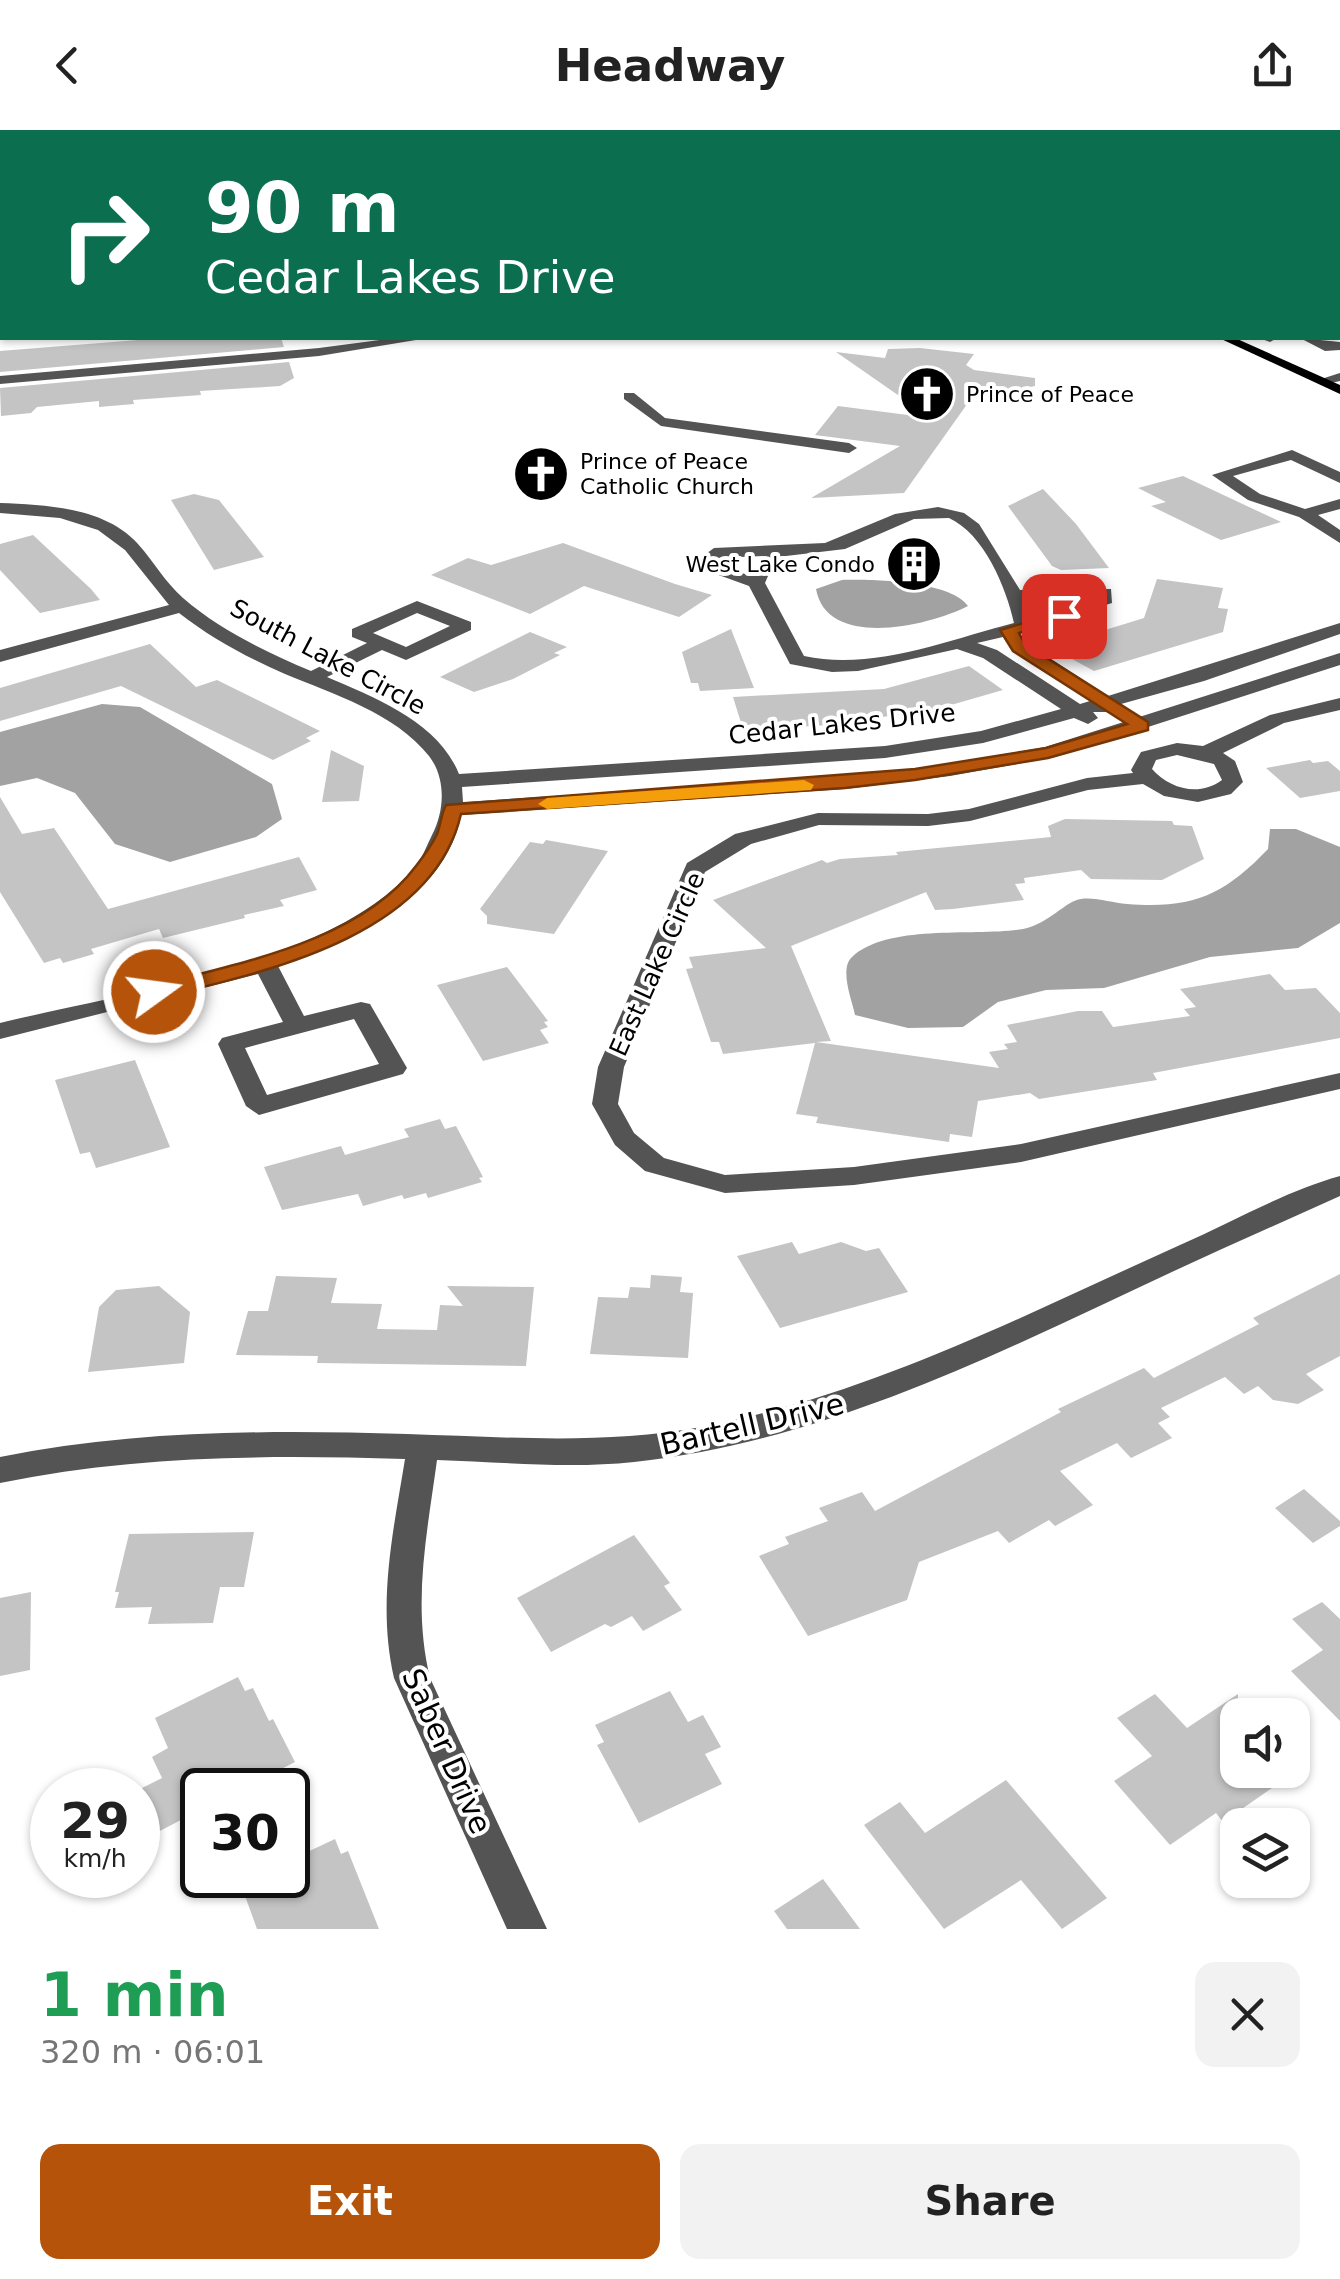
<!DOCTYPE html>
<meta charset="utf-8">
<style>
body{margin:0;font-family:"DejaVu Sans",sans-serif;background:#f2f2f2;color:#222;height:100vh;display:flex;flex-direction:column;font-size:38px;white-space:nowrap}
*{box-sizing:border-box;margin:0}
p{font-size:32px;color:#767676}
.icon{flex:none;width:55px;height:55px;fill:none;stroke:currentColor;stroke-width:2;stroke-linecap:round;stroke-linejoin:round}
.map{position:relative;height:1799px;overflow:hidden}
.details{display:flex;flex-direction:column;background:#fff;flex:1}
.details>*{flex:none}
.banner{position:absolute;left:0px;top:0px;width:1340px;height:210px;box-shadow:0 2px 8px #0004;background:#0b6e4f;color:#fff;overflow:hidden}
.buttons{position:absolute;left:1220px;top:1568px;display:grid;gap:20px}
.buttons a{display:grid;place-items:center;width:90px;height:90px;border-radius:20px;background:#fff;box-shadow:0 2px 8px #0004;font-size:50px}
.speed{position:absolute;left:30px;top:1638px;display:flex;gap:20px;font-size:50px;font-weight:700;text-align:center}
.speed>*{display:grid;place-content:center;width:130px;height:130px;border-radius:50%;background:#fff;box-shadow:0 2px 8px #0004;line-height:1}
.speed small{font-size:25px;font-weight:400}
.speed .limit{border:5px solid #111;border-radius:15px;background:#fff;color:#111}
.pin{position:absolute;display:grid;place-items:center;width:85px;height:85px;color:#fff;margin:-42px;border-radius:20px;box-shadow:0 5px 15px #0006}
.me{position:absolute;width:110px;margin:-55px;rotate:76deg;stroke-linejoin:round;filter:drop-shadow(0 0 8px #0008)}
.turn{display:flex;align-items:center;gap:35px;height:210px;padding:0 40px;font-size:45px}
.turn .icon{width:130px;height:130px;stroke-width:2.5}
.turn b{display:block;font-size:70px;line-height:85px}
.round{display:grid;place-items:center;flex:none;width:105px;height:105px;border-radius:20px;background:#f2f2f2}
.headline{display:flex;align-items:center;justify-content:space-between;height:170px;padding:0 40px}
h1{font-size:60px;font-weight:700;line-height:75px;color:#1e9e55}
.button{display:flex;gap:20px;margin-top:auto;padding:20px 40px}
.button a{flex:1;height:115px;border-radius:20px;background:#b45309;color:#fff;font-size:40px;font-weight:700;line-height:115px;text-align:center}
.button a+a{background:#f2f2f2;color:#222}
header{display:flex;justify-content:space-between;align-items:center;height:130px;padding:0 40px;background:#fff;font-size:45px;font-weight:700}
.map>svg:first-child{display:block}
.water{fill:#a2a2a2}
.building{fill:#c4c4c4}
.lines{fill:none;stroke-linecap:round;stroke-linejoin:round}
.minor{fill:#545454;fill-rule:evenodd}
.major{fill:#000;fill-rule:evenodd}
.route{fill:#b45309;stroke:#753606;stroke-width:2.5}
.slow{fill:#f59e0b}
.labels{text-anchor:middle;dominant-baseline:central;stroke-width:8;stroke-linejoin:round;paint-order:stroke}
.far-poi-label{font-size:22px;fill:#000;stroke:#fff;text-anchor:start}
.street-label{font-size:25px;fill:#000;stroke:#fff}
.near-street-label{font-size:30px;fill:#000;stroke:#fff}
</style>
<header><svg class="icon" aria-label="back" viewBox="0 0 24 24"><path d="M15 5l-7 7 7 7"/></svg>Headway<svg class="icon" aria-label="share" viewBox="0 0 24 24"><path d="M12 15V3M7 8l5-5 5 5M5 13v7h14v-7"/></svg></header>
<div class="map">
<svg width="1340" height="1799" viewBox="0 0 1340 1799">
<rect width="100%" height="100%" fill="#fff"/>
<!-- water -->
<path class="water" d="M 842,450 C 871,449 951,451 968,476 C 929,496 827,520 816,459 Z
M 102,574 L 140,577 L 272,654 L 282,689 L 256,707 L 170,732 L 115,714 L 75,663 L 37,648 L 0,656 L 0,602 Z
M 1270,699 L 1296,699 L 1340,717 L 1340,793 L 1298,818 L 1210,827 L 1104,858 L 1046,860 L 998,872 L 963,897 L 908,898 L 855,885 C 852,870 839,839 852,827 C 888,793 977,807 1023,799 C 1047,795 1067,770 1081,769 C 1096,767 1112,773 1127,774 C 1192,779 1223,766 1268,719 Z"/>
<!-- building -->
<path class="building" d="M 163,208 L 281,208 L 284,217 L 0,242 L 0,221 Z
M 920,218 L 974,224 L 966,235 L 974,240 L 1035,248 L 1035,256 L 970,270 L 904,363 L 811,368 L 900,316 L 815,305 L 838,276 L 931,288 L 836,222 L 885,228 L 888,219 Z
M 289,232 L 294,248 L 280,256 L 200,261 L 201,265 L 133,270 L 134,274 L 99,277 L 99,271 L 37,277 L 31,283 L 1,286 L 0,258 Z
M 1183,346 L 1281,392 L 1221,410 L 1151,376 L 1166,372 L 1138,358 Z
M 1043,359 L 1076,394 L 1109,438 L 1061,440 L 1052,436 L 1008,376 Z
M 194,364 L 219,370 L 264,427 L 214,440 L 171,370 Z
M 33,405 L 91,459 L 100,470 L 40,483 L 0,440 L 0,414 Z
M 563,413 L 675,454 L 712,465 L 679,487 L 584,456 L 530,484 L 431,445 L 468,428 L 491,435 Z
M 1157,449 L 1223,458 L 1218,478 L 1228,479 L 1223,502 L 1094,541 L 1050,517 L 1144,488 Z
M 731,499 L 754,558 L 700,561 L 698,553 L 691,553 L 682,522 Z
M 530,502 L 567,517 L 554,523 L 560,525 L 513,549 L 474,562 L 440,547 Z
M 150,514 L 196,557 L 217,550 L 320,601 L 306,608 L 311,611 L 273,630 L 121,556 L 0,591 L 0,558 Z
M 969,536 L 1003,560 L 930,581 L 858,590 L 860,593 L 748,600 L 742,596 L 733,567 L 884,559 Z
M 331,620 L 364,636 L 359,671 L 322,672 Z
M 1310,630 L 1313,633 L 1328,631 L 1340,641 L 1340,661 L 1300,668 L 1266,638 Z
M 0,667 L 22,704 L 54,698 L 108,779 L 299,727 L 317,760 L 280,770 L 284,776 L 244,785 L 245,788 L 163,808 L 159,799 L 91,819 L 94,824 L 63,833 L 60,828 L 44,833 L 0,762 Z
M 1065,689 L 1172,691 L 1174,695 L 1192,696 L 1204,729 L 1162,750 L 1091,749 L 1081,740 L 1024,748 L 1025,753 L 1015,754 L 1024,770 L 953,779 L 935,780 L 926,762 L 791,816 L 831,911 L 816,912 L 999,938 L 989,922 L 1008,919 L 1004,914 L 1017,912 L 1007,895 L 1078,881 L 1102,881 L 1113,897 L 1190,886 L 1184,879 L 1196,877 L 1180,859 L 1270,844 L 1285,860 L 1316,858 L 1340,883 L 1340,908 L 1153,943 L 1157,950 L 1039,969 L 1030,963 L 978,971 L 972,1007 L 950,1004 L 949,1012 L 816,993 L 818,987 L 796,984 L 815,913 L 723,924 L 719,912 L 711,912 L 686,839 L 693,838 L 689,827 L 766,818 L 713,770 L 822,730 L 827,733 L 840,729 L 898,725 L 896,722 L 1051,707 L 1048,696 Z
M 546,710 L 608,721 L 554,804 L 487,794 L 487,786 L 480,779 L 530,712 L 543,714 Z
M 507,837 L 548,891 L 544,892 L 548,897 L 540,900 L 549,913 L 483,931 L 437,855 Z
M 135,930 L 170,1017 L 96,1038 L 90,1022 L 80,1024 L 55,950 Z
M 440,989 L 445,999 L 456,996 L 483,1047 L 479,1048 L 482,1052 L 428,1068 L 426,1063 L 404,1069 L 402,1065 L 363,1076 L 358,1064 L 282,1080 L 264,1037 L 341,1016 L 345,1025 L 409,1007 L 404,999 Z
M 792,1112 L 799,1124 L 841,1112 L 866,1121 L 879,1118 L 908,1162 L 780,1198 L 737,1126 Z
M 1340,1144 L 1340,1226 L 1306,1244 L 1324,1260 L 1298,1274 L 1273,1270 L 1258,1256 L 1244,1264 L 1225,1247 L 1161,1278 L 1170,1287 L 1158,1293 L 1172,1308 L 1131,1328 L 1117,1313 L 1060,1341 L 1093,1375 L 1055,1396 L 1049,1390 L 1009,1413 L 998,1401 L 919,1432 L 907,1470 L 808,1506 L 759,1426 L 789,1414 L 785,1407 L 828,1391 L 819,1378 L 862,1362 L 875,1381 L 1061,1282 L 1058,1279 L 1144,1238 L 1154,1248 L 1259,1194 L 1253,1188 Z
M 651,1145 L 682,1147 L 680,1162 L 693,1163 L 688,1228 L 590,1224 L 598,1167 L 628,1168 L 630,1157 L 650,1158 Z
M 276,1146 L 337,1148 L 331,1173 L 382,1174 L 377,1199 L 437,1200 L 440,1175 L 463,1176 L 447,1156 L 534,1157 L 526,1236 L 317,1233 L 318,1226 L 236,1225 L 248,1181 L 268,1181 Z
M 159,1156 L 190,1182 L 184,1233 L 88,1242 L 99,1177 L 116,1160 Z
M 1304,1359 L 1340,1391 L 1340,1396 L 1313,1413 L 1275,1378 Z
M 254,1402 L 244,1457 L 220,1457 L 213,1493 L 148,1494 L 152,1477 L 115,1478 L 119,1462 L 115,1462 L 129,1404 Z
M 634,1405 L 670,1453 L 664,1456 L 682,1480 L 643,1501 L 632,1486 L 611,1497 L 605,1494 L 551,1522 L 517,1468 Z
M 31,1462 L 30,1540 L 0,1546 L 0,1468 Z
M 1322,1472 L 1340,1489 L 1340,1591 L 1291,1541 L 1323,1520 L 1292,1489 Z
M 238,1547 L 245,1561 L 253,1558 L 269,1591 L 273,1589 L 295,1632 L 240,1660 L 202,1660 L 202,1679 L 154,1704 L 138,1660 L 162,1648 L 152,1627 L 168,1618 L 155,1588 Z
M 670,1561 L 688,1592 L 703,1585 L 721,1617 L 705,1624 L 722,1654 L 639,1693 L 597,1615 L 604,1612 L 595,1595 Z
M 1155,1564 L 1187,1598 L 1238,1564 L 1238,1640 L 1298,1640 L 1223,1692 L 1216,1683 L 1170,1715 L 1114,1651 L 1152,1626 L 1117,1588 Z
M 1006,1650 L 1107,1768 L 1062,1799 L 1021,1750 L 944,1799 L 864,1695 L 900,1672 L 925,1703 Z
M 335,1709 L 341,1724 L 348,1721 L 379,1799 L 257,1799 L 240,1752 L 256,1745 L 288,1745 L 288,1731 Z
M 823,1749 L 860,1799 L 787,1799 L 774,1781 Z"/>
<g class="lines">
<!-- minor -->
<path class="minor" d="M 688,0 L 699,0 L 700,2 L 690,2 Z
M 968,0 L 982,0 L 983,2 L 970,2 Z
M 0,26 L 2,26 L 2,32 L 0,32 Z
M 1338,46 L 1340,46 L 1340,52 L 1338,52 Z
M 1338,97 L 1340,97 L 1340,104 L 1338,104 Z
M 0,144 L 2,144 L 2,152 L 0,152 Z
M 1338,191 L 1340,191 L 1340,199 L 1338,199 Z
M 395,208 L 428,208 L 319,226 L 0,254 L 0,246 L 319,218 Z
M 1259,208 L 1277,208 L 1270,212 Z
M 1300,208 L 1340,212 L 1340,220 L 1325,221 Z
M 1340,243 L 1340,251 L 1322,255 L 1315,251 Z
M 624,263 L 634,263 L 665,288 L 849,313 L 857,318 L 849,323 L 661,296 L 624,269 Z
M 1292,320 L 1340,342 L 1340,353 L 1291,330 L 1233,346 L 1260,364 L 1305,379 L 1340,369 L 1340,379 L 1318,385 L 1340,400 L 1340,413 L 1299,387 L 1248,370 L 1212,345 Z
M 0,373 C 46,375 105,377 138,414 C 154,432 165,452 183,468 C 220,500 266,522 311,541 L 367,513 L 352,507 L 352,499 L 417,471 L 471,492 L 471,500 L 406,530 L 382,520 L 327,547 C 376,568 438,592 459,644 L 885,616 L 981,601 L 1061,579 L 983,528 L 957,519 L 858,541 L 832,542 L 790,534 L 749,456 L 691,435 L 714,418 L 825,413 L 895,384 L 938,377 L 964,383 L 979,394 L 1020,460 L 1111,459 L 1112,473 L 1019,503 L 1026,513 L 1108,566 L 1340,493 L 1340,504 L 1204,551 L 1121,574 L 1121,582 L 1093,582 L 1098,588 L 1088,594 L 1074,588 L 983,613 L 885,628 L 462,657 L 463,672 L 845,647 L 950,634 L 1045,617 L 1340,523 L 1340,535 L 1055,627 L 950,646 L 845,659 L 461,685 C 445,770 350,809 278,836 L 304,886 L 361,872 L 370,874 L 407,938 L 403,944 L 259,985 L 246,976 L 218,914 L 222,908 L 283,892 L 258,844 L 0,909 L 0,893 C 117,864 335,834 414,738 C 422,729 427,715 432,705 C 445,680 446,648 429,626 C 395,583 333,564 285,544 C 248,528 211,508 179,483 L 0,532 L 0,520 L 169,475 L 125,420 L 98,400 L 60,388 L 0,383 ZM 949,388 C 984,404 1006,457 1014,493 C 948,510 873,541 804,526 L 765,453 L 771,439 L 786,426 L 845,419 L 914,389 ZM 763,426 L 751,446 L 712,433 L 719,428 ZM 1091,469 L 1031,488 L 1025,470 ZM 417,483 L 450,496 L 406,517 L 373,503 ZM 1003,507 L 1012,521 L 1090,571 L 1080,574 L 997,520 L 977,513 ZM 354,889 L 379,934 L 267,965 L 245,918 Z
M 1340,568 L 1340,580 L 1284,593 L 1223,623 L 1235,631 L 1243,652 L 1231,664 L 1198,672 L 1164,666 L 1143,654 L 1088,660 L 970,691 L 928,696 L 819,695 L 751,714 L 705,742 L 624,937 L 618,974 L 634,1003 L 664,1028 L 725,1045 L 854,1037 L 1021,1014 L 1340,943 L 1340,959 L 1021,1032 L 854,1055 L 725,1063 L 645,1041 L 615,1015 L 592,974 L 598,937 L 687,733 L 735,704 L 818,683 L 928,684 L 969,679 L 1087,648 L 1133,643 L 1131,640 L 1141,622 L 1177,613 L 1203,616 L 1270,585 ZM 1177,625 L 1214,634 L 1222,650 C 1199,667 1170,659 1152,639 L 1156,630 Z
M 1340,1046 L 1340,1066 C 1262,1101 1183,1136 1106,1173 C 955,1244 802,1314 634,1332 C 569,1339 502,1332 437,1330 C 427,1404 412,1474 430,1548 L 547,1799 L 507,1799 L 394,1548 C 377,1473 393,1403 405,1329 C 268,1325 135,1325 0,1353 L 0,1327 C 135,1300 269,1300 407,1304 C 505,1307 604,1315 701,1297 C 871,1265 1024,1185 1180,1115 C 1232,1092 1286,1061 1340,1046 Z"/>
<!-- major -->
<path class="major" d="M 843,0 L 856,0 L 857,2 L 845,2 Z
M 870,0 L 884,0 L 885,2 L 872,2 Z
M 1219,208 L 1235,208 L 1340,255 L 1340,264 Z"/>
</g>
<!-- route -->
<path class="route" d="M 1064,481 L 1070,482 L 1070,489 L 1019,503 L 1025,514 L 1148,592 L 1148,600 L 1048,628 L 915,650 L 845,658 L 461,684 C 432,809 259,843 154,869 L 143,862 L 146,858 C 233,834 359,813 416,736 C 423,727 432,715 437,704 C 441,694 441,684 446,675 L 915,639 L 1046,618 L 1127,594 L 1013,521 L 1000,500 Z"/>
<!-- slow -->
<path class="slow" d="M 804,650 L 814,655 L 811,660 L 547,679 L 538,674 L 547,668 Z"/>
<!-- icons -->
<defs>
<g id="church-disc" transform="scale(2.875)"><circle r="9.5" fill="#000" stroke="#fff"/><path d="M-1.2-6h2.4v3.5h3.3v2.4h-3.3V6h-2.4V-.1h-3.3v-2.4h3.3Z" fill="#fff"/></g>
<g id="building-disc" transform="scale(2.875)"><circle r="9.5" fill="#000" stroke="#fff"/><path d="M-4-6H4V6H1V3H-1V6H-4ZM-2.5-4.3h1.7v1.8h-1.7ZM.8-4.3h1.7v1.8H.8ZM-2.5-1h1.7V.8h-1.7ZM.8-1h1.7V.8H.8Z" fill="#fff"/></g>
</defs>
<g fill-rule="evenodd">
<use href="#church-disc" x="927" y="264"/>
<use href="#church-disc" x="541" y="344"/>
<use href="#building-disc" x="914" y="434"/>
</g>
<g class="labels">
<!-- far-poi labels -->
<g class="far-poi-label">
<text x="966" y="264">Prince of Peace</text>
<text x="580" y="331">Prince of Peace<tspan x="580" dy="25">Catholic Church</tspan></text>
<text x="875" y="434" text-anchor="end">West Lake Condo</text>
</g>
<!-- street labels -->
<g class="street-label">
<text transform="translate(328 527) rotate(28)">South Lake Circle</text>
<text transform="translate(842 594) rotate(-6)">Cedar Lakes Drive</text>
<text transform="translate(657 834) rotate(-66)">East Lake Circle</text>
</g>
<!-- near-street labels -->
<g class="near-street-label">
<text transform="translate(752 1294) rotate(-13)">Bartell Drive</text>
<text transform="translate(447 1621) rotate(66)">Saber Drive</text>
</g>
</g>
</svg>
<div class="buttons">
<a><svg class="icon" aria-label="sound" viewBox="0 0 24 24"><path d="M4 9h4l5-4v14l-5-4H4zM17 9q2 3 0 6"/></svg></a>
<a><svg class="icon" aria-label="layers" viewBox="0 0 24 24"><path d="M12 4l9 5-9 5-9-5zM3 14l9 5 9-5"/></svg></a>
</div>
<div class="speed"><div>29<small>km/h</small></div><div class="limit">30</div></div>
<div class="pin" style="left:1064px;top:486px;background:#d93025"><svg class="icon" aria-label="arrive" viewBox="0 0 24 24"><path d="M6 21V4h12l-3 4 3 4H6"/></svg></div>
<svg class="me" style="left:154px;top:862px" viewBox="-20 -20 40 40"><circle r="17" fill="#b45309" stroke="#fff" stroke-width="3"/><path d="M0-11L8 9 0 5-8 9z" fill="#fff"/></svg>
<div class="banner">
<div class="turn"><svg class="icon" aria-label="right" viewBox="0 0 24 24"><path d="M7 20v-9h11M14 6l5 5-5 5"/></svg><div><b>90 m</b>Cedar Lakes Drive</div></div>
</div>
</div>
<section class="details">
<div class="headline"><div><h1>1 min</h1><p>320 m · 06:01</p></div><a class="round"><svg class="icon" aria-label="close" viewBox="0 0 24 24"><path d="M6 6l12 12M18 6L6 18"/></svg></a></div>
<div class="button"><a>Exit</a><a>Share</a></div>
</section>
